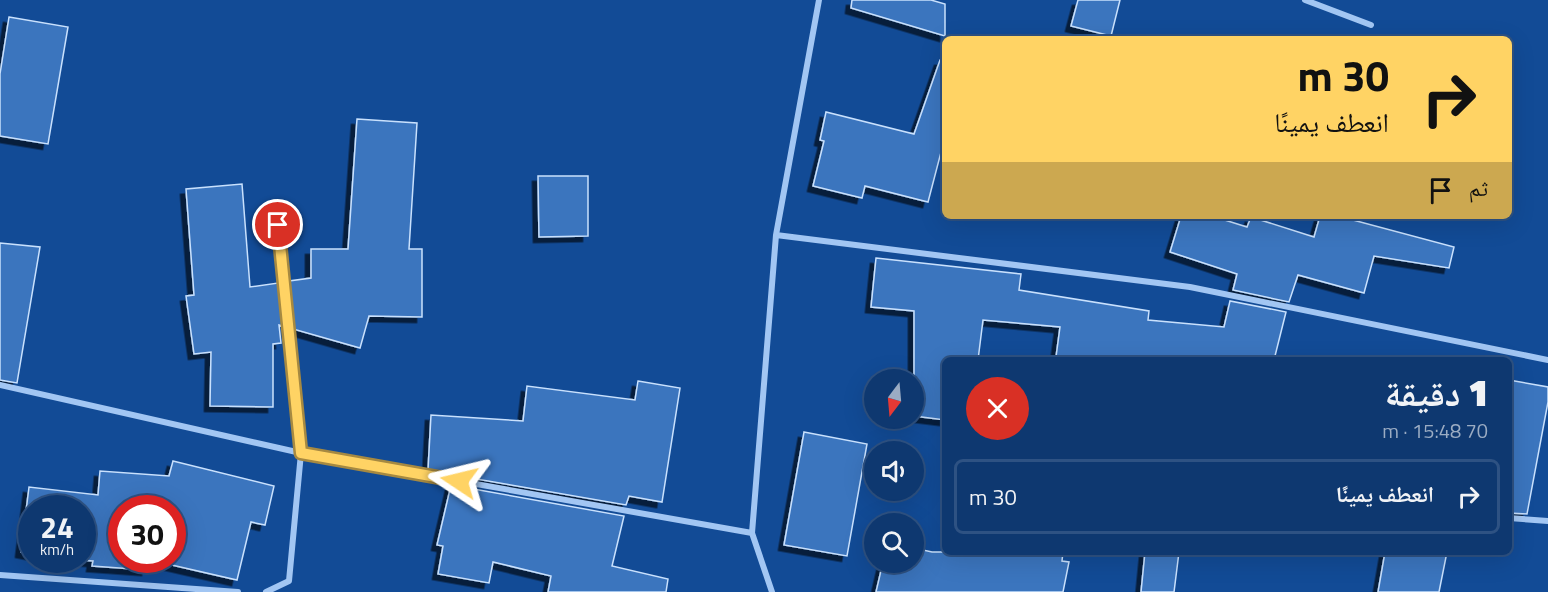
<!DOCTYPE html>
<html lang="ar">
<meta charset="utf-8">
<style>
body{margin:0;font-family:"Titillium Web","Noto Naskh Arabic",sans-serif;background:#1c4378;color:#f1f3f6;direction:rtl;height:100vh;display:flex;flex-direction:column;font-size:22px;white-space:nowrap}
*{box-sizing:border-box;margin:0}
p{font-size:20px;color:#9bacc3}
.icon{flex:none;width:33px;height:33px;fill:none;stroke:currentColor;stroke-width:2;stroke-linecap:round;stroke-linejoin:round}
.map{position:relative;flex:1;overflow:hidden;direction:ltr}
.side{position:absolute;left:942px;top:357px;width:570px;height:198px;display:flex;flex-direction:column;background:#0e3870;border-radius:9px;box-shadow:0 6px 24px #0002,0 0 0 2px #2e5283;direction:rtl}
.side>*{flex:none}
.top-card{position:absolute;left:942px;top:36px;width:570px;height:183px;border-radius:9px;box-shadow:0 6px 24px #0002,0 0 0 2px #2e5283;direction:rtl;background:#ffd364;color:#111;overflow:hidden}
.needle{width:39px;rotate:196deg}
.fabs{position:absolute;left:864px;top:369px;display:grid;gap:12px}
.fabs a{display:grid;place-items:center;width:60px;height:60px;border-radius:50%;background:#0e3870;box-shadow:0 6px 24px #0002,0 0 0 2px #2e5283;font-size:30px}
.speed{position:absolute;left:18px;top:495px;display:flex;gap:12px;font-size:30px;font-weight:700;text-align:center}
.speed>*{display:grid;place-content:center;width:78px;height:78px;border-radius:50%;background:#0e3870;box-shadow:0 6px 24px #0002,0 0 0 2px #2e5283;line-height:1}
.speed small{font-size:15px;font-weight:400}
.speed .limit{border:9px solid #d22;background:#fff;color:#111}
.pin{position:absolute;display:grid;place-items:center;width:51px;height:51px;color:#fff;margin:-26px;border:3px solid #fff;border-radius:50%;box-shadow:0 2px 6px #0007}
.me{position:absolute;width:66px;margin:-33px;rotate:280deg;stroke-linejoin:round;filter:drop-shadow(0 0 4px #0008)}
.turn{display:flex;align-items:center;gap:21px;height:126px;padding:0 24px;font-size:27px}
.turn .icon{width:78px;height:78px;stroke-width:2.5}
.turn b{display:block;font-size:42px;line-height:51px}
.then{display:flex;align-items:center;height:57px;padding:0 24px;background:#0003;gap:12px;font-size:22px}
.round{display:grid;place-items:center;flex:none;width:63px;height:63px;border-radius:32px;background:#1c4378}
.summary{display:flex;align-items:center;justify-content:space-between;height:102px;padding:0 24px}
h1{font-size:36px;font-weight:800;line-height:45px}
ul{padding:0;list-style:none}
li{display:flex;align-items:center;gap:18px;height:75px;margin:0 12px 9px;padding:0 12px;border:3px solid #2e5283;border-radius:9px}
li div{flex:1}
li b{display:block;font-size:22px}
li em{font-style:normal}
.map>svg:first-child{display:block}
.building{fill:#3b74be;stroke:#c9e1fd;stroke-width:1.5;filter:url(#shadow)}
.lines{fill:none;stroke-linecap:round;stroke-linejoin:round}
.minor{stroke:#a2c6f3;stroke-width:6}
.route-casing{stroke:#a68941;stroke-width:15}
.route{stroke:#ffd364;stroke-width:10}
</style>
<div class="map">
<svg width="1548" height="592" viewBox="0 0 1548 592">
<defs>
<filter id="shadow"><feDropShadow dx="-5.5" dy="5.5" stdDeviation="0" flood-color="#0009"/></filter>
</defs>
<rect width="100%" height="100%" fill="#124b96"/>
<!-- building -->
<path class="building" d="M 852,0 L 931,0 L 945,4 L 945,36 L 851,8 Z
M 1078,0 L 1120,0 L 1111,36 L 1071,26 Z
M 9,17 L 68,27 L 48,144 L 0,136 L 0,74 Z
M 940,60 L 945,60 L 945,137 L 928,202 L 865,186 L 862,198 L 813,186 L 824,141 L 820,140 L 826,112 L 914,134 Z
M 357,119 L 417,123 L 409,249 L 422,249 L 422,317 L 369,316 L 360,348 L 293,329 L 289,281 L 311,278 L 311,249 L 348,249 Z
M 538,176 L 588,176 L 588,236 L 539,237 Z
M 242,184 L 250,287 L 278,283 L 283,326 L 279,325 L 281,343 L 273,344 L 273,407 L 210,406 L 211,352 L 194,354 L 186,296 L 194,295 L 186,189 Z
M 1181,216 L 1212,216 L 1247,227 L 1251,217 L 1314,237 L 1320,216 L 1338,216 L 1454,247 L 1449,268 L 1374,256 L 1364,293 L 1298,275 L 1289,302 L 1233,290 L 1237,274 L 1170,252 Z
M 0,243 L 40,247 L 17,383 L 0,380 Z
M 876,258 L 1021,274 L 1019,290 L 1149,311 L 1148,320 L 1224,327 L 1230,301 L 1286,312 L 1274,360 L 1073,360 L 1056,357 L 1060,327 L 983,320 L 978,360 L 945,360 L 945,420 L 914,416 L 914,311 L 871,307 Z
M 1509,380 L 1548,387 L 1548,402 L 1527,514 L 1509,513 Z
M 638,381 L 680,388 L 662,502 L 629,496 L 626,505 L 453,475 L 454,472 L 428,470 L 431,415 L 523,421 L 527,386 L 635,400 Z
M 804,432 L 867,444 L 847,556 L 784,545 Z
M 173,461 L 274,486 L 265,525 L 251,522 L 237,580 L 150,560 L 172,560 L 172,508 L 122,508 L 122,560 L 148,560 L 147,570 L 92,566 L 93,561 L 79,560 L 82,560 L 82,508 L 32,508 L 32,554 L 21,552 L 29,487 L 98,495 L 100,471 L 169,476 Z
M 451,485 L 624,516 L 612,566 L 668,579 L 666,592 L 548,592 L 551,576 L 493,562 L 489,583 L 438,574 L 443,546 L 437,545 Z
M 914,548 L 932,552 L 1063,552 L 1062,561 L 1069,562 L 1063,592 L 876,592 L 883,562 L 914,562 Z
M 1145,552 L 1179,552 L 1174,592 L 1141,592 Z
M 1385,552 L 1447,552 L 1439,592 L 1378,592 Z"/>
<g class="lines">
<!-- minor -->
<path class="minor" d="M 1305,0 L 1371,25
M 776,235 L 1190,287 L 1548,360
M 0,385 L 301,453 L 752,533 L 772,592
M 1509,518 L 1548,521
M 752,533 L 776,235 L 819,0
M 0,575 L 238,592
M 266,592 L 289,581 L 301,453 L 275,202"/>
</g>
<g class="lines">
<!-- route casing -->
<g class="route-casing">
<path id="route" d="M 278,225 L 301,453 L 459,481"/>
</g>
<!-- route -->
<use href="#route" class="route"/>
</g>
</svg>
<div class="fabs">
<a><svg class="needle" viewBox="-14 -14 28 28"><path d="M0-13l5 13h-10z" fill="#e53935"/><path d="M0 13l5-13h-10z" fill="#9bacc3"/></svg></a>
<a><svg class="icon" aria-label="sound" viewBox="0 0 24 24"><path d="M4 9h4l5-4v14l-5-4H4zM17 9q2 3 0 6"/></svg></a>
<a><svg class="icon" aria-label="search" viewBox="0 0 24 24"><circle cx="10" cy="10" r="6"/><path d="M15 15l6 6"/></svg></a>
</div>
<div class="speed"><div>24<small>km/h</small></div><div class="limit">30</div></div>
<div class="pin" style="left:278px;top:225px;background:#d93025"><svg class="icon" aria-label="arrive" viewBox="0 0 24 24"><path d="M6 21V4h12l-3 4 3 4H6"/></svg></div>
<svg class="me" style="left:459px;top:481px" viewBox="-20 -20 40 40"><path d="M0-17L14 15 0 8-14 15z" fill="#ffd364" stroke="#fff" stroke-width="4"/></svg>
<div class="top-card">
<div class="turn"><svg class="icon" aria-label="right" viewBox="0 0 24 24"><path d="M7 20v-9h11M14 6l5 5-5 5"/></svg><div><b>30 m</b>انعطف يمينًا</div></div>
<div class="then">ثم<svg class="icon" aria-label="arrive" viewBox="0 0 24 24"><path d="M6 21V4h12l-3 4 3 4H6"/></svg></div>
</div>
<section class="side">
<div class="summary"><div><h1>1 دقيقة</h1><p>70 m · 15:48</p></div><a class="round" style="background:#d93025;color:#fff"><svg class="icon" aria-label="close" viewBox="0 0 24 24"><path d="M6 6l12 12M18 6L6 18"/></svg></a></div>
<ul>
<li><svg class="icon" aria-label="right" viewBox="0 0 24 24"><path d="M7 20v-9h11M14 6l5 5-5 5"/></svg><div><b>انعطف يمينًا</b></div><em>30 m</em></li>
</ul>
</section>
</div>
